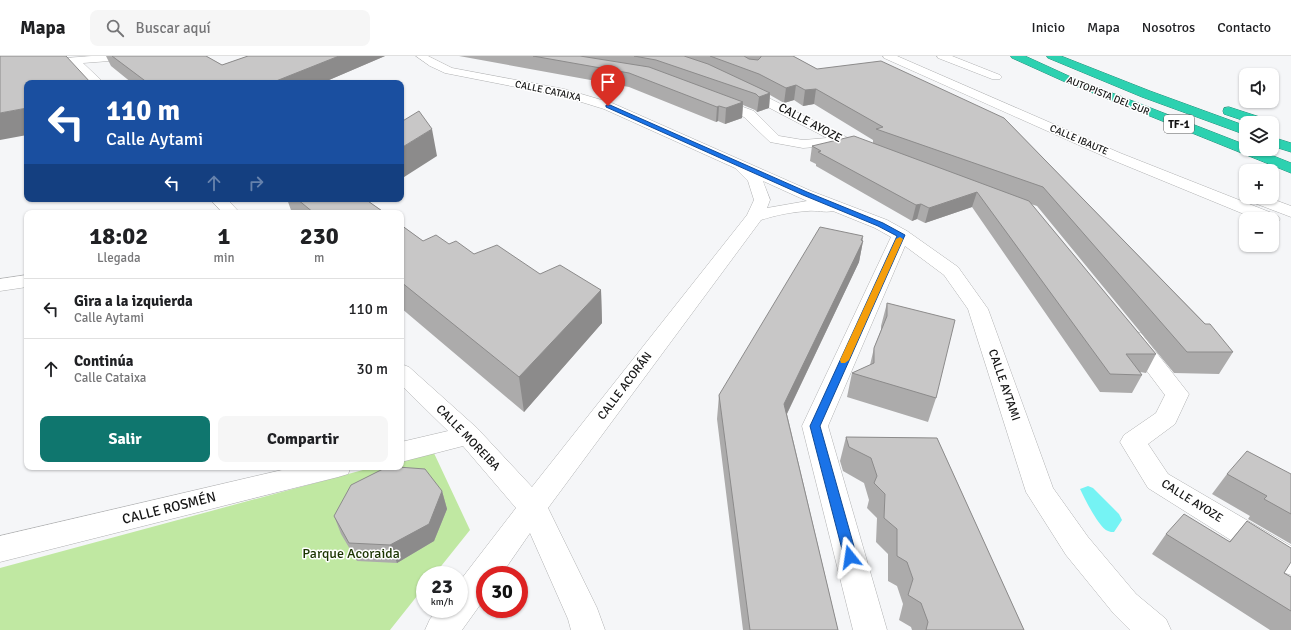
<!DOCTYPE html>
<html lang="es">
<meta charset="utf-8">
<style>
body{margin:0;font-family:Signika,sans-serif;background:#f6f6f6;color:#202124;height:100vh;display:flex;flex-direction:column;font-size:15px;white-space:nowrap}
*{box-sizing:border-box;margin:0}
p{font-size:13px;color:#757577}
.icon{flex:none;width:22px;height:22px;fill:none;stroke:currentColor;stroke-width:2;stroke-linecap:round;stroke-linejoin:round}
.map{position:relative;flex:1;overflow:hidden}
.sheet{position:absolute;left:24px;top:154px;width:380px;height:260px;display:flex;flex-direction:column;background:#fff;border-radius:8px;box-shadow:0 1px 3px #0004}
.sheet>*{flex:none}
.banner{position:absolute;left:24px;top:24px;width:380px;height:122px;border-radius:8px;box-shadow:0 1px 3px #0004;background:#1a4fa0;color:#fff;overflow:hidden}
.buttons{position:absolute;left:1239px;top:12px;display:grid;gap:8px}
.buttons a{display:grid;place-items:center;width:40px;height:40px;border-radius:8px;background:#fff;box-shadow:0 1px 3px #0004;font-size:20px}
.speed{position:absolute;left:416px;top:510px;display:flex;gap:8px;font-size:20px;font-weight:700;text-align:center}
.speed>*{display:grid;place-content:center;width:52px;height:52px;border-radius:50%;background:#fff;box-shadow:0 1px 3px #0004;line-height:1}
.speed small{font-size:10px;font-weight:400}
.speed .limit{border:6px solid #d22;background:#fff;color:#111}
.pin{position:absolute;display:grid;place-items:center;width:34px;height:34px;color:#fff;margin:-41px -17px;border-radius:50% 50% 50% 0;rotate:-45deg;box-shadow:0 0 4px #0007}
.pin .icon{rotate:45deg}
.me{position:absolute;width:44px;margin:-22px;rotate:345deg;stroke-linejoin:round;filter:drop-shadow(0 0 3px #0008)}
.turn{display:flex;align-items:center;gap:14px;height:84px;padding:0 16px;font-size:18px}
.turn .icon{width:52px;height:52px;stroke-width:2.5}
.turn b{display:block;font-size:28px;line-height:34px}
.lanes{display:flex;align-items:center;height:38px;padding:0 16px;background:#0003;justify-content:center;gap:20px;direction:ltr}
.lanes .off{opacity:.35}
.eta{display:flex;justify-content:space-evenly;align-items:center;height:68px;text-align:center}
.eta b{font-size:24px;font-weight:700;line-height:28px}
.button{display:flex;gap:8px;margin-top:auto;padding:8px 16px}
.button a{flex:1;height:46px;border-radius:8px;background:#0f766e;color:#fff;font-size:16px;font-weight:700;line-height:46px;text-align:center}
.button a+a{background:#f6f6f6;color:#202124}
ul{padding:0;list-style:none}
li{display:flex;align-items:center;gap:12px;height:60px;padding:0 16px;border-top:1px solid #e0e0e0}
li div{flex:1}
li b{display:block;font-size:15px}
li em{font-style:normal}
header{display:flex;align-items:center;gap:24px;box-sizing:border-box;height:56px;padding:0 20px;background:#fff;border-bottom:1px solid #e0e0e0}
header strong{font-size:19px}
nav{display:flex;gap:22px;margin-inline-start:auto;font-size:14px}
.search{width:280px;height:36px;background:#f6f6f6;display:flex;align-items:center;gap:10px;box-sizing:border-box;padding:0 14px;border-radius:8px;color:#757577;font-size:15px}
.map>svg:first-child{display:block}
.green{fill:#c0e8a2}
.water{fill:#75f3f4}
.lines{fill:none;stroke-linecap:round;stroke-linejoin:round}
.minor-casing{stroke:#b0b1b2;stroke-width:1}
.tertiary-casing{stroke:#b0b1b2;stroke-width:1}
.motorway-casing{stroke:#248f7a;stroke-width:1}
.minor{fill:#fff;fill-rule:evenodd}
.tertiary{fill:#fff;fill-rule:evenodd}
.motorway{fill:#2cd1b0;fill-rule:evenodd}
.wall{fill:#acabab}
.shaded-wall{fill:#8c8b8b}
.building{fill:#c8c7c7;stroke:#8c8b8b}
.route{fill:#1a73e8;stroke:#114b97}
.slow{fill:#f59e0b}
.labels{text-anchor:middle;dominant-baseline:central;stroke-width:3;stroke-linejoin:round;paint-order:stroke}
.far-street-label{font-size:10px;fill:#151515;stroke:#fff}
.shield{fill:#fff;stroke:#5b5b5b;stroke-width:1}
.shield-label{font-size:11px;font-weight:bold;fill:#151515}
.street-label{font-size:12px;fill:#151515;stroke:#fff}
.near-street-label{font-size:14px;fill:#151515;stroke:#fff}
.near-park-label{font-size:14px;fill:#1a3400;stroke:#fff}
</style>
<header>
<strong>Mapa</strong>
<div class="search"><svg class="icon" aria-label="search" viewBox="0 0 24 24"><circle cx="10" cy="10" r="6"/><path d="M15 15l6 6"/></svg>Buscar aquí</div>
<nav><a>Inicio</a><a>Mapa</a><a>Nosotros</a><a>Contacto</a></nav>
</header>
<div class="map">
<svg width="1291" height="574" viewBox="0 0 1291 574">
<rect width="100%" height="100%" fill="#f5f6f8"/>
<!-- green -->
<path class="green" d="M 433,395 L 470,474 L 434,519 L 425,519 L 425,530 L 390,574 L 0,574 L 0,512 L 374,411 L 401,411 L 401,404 Z"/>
<!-- water -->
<path class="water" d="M 1088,430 L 1093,432 L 1119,458 L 1122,464 L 1114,476 C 1112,476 1110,476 1108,475 C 1099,472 1085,443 1080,433 Z"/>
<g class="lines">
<!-- minor casing -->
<g class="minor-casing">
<path id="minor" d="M 92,0 L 141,0 L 136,3 L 83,7 L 104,27 L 91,27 L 72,8 L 0,13 L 0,7 Z
M 416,0 L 428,0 L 452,12 L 564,33 L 612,47 L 811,135 L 887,164 L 907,175 L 958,211 L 988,253 L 1053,432 L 1088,481 L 1136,538 L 1166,563 L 1171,574 L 1130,574 L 1114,558 L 1066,499 L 1026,436 L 968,253 L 944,219 L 905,190 L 828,370 L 887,574 L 853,574 L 802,370 L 891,181 L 875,172 L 833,155 C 825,157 816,154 808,155 C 792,156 776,159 761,164 L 548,452 L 597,552 L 605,574 L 571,574 L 568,563 L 530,477 L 501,519 L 485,519 L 485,542 L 462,574 L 425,574 L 430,563 L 438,553 L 459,553 L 459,526 L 516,452 L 463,390 L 401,406 L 401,386 L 448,375 L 401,329 L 401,308 L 409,311 L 477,372 L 532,431 L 747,159 L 754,144 L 748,125 L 735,112 L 604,53 L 562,40 L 445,17 L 430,10 ZM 763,125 L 807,145 L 767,152 L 770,144 Z
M 883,0 L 897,0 L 1120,97 L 1277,159 L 1280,163 L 1277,167 L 1272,168 L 1272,163 L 1256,163 L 1110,103 L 884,2 Z
M 743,29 L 848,82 L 873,92 L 875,95 L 873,98 L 868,99 L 863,98 L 841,89 L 803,92 L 770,86 L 744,61 L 711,48 L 709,45 L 711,42 L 719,42 L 754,55 L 779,80 L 803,84 L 827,82 L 739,36 L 737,33 L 739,30 Z
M 1248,141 L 1267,141 L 1291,150 L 1291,161 L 1249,145 Z
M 210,143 L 227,143 L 240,157 L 223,157 Z
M 27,219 L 27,231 L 0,235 L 0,223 Z
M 1133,275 L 1141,277 L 1189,338 L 1175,368 L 1148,388 L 1168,418 L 1291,490 L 1291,519 L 1280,515 L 1148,432 L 1120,386 L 1124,379 L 1156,357 L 1165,339 L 1122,282 L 1125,277 Z
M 295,411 L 351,411 L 348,418 L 338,421 L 0,506 L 0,480 Z"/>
</g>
<!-- tertiary casing -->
<g class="tertiary-casing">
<path id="tertiary" d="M 937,0 L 952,0 L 1000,19 L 1002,21 L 1000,23 L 992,23 L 938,2 Z"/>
</g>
<!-- motorway casing -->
<g class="motorway-casing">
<path id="motorway" d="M 1011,0 L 1025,0 L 1071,21 L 1246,89 L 1246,93 L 1256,93 L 1291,107 L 1291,117 L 1063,25 L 1012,2 Z
M 1047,0 L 1061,0 L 1150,35 L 1246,70 L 1246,79 L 1142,41 L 1048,2 Z
M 1229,51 L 1269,64 L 1271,67 L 1251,67 L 1224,58 L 1223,55 L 1224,52 Z
M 1272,81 L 1291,87 L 1291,96 L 1272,90 Z"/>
</g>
<!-- minor -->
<use href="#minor" class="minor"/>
<!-- tertiary -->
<use href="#tertiary" class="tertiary"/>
<!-- motorway -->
<use href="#motorway" class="motorway"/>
</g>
<!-- wall -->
<path class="wall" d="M 106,0 L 206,0 L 222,9 L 248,0 L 385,0 L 322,27 L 132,27 L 111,10 Z
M 459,0 L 793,0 L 817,13 L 1004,62 L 1233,296 L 1219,318 L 1174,317 L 1037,150 L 1031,148 L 1156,298 L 1146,317 L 1140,316 L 1142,319 L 1132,337 L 1100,336 L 972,151 L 925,167 L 917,163 L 912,165 L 816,110 L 816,108 L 810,105 L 812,90 L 873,87 L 873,84 L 814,48 L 803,50 L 794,44 L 784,47 L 770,39 L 769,52 L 757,56 L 755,54 L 743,49 L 742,62 L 725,68 L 718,65 L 716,66 L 629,31 Z
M 287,143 L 371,143 L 368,145 L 385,157 L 292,157 Z
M 401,169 L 423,185 L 449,188 L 474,198 L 540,218 L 601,234 L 602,267 L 524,356 L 401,252 Z
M 862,184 L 863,185 L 859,206 L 787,358 L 838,574 L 743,574 L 717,363 L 719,339 Z
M 887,247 L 936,342 L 928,366 L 847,341 L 852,317 L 870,309 L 874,292 L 881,274 L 881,270 Z
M 846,381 L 937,382 L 1024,574 L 912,574 L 911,571 L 899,564 L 903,548 L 897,530 L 888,525 L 888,498 L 876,486 L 877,462 L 867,452 L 869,444 L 864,427 L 843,415 L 840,405 Z
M 1227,418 L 1291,418 L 1291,488 L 1248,463 L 1250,460 L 1212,438 Z
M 442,435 L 447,453 L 434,485 L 397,507 L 357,505 L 341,478 L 334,460 Z
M 1247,465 L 1284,517 L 1291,521 L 1291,574 L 1270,574 L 1152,498 L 1166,478 L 1230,485 Z"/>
<!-- shaded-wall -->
<path class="shaded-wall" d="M 339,0 L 385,0 L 322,27 L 271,27 Z
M 796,29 L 794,44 L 784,47 L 786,32 Z
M 816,33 L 814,48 L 803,50 L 805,34 Z
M 770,37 L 769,52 L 757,56 L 759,41 Z
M 743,46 L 742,62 L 725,68 L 726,52 Z
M 719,50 L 718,65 L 716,66 L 717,51 Z
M 27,52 L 27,79 L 0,84 L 0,57 Z
M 432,73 L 437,100 L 401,123 L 401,92 Z
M 977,136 L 972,151 L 925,167 L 929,152 Z
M 921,148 L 917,163 L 912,165 L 916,149 Z
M 863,180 L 862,188 L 863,185 L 859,206 L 780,372 L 784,348 Z
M 601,234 L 602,267 L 524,356 L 519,321 Z
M 442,435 L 447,453 L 434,485 L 397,507 L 390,489 Z"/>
<!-- building -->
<path class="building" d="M 0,0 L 66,0 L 91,27 L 27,27 L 27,52 L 0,57 Z
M 112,0 L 206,0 L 222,9 L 248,0 L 339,0 L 271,27 L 148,27 Z
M 533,0 L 580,0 L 649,11 L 743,46 L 726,52 L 719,50 L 717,51 L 629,17 Z
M 634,0 L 684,0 L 708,8 L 770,37 L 759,41 L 756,38 L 656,4 Z
M 710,0 L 744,0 L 749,3 L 758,4 L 761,1 L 761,0 L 793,0 L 817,13 L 881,5 L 1004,62 L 1205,268 L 1210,268 L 1233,296 L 1187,296 L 1043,131 L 876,73 L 883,71 L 816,33 L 805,34 L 796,29 L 786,32 L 759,18 Z
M 419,55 L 432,73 L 401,92 L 401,66 Z
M 854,80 L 1029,145 L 1156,298 L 1126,298 L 1142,319 L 1110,318 L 977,136 L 929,152 L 921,148 L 916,149 L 818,96 L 821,95 L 812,90 Z
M 297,143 L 365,143 L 385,157 L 314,157 Z
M 401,169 L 423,185 L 436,179 L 449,188 L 456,185 L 474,198 L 497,189 L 540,218 L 560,209 L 601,234 L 519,321 L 401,226 Z
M 820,171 L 863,180 L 861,184 L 863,185 L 784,348 L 838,574 L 750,574 L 719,339 Z
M 887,247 L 955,264 L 936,342 L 852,317 L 874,307 L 874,292 L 887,260 Z
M 846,381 L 937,382 L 1024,574 L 926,574 L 928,566 L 921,547 L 908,539 L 913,523 L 907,506 L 897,500 L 897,473 L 884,462 L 885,438 L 874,427 L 877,420 L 871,402 L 849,391 Z
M 1247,395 L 1291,418 L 1291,458 L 1264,443 L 1267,440 L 1227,418 Z
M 387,411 L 398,411 L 425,413 L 442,435 L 429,468 L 390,489 L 349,487 L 334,460 L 351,429 Z
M 1184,458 L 1230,486 L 1247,465 L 1291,492 L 1291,506 L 1284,517 L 1291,521 L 1291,555 L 1166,478 Z"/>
<!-- route -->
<path class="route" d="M 606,49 L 610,49 L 807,136 L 883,167 L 905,179 L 820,370 L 857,501 L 855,505 L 850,506 L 846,505 L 844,501 L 810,370 L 897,180 L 878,170 L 803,139 L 606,51 Z"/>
<!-- slow -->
<path class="slow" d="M 900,181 L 903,183 L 849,304 L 845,307 L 841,307 L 840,304 L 896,183 Z"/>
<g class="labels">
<!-- far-street labels -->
<g class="far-street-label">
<text transform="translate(548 35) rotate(12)">CALLE CATAIXA</text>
<text transform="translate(1108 40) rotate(22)">AUTOPISTA DEL SUR</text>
<text transform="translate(1079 84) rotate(23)">CALLE IBAUTE</text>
</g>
<!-- shield labels -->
<rect class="shield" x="1164" y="59" width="30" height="18" rx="3"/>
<g class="shield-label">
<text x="1179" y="68">TF-1</text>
</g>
<!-- street labels -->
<g class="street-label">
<text transform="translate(810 67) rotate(28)">CALLE AYOZE</text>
<text transform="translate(1004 329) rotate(71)">CALLE AYTAMI</text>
<text transform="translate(625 330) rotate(-53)">CALLE ACORÁN</text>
<text transform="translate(468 382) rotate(46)">CALLE MOREIBA</text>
<text transform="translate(1192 445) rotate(32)">CALLE AYOZE</text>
</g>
<!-- near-street labels -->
<g class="near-street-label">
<text transform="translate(169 452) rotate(-14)">CALLE ROSMÉN</text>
</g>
<!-- near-park labels -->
<g class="near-park-label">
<text x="351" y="497">Parque Acoraida</text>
</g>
</g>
</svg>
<div class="buttons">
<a><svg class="icon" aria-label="sound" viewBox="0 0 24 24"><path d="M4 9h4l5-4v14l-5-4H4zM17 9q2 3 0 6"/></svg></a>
<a><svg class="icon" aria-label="layers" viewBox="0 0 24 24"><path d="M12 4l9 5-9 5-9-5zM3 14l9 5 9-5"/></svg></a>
<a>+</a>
<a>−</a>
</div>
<div class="speed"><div>23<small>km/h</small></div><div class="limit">30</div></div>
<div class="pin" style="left:608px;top:50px;background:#d93025"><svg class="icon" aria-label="arrive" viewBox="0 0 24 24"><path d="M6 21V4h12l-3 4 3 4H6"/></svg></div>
<svg class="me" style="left:850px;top:501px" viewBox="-20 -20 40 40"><path d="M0-17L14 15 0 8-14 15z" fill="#1a73e8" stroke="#fff" stroke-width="4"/></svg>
<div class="banner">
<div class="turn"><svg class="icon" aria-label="left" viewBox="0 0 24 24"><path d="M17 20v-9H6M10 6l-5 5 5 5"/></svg><div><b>110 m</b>Calle Aytami</div></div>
<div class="lanes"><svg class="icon" aria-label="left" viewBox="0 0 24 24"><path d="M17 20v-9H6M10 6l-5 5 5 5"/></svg><svg class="icon off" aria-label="ahead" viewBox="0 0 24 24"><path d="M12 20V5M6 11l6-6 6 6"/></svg><svg class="icon off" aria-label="right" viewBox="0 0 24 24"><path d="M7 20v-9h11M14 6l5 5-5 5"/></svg></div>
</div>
<section class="sheet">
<div class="eta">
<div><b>18:02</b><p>Llegada</p></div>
<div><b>1</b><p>min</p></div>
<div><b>230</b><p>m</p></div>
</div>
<ul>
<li><svg class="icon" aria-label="left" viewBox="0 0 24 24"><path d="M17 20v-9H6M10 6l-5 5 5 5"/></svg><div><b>Gira a la izquierda</b><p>Calle Aytami</p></div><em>110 m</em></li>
<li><svg class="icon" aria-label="ahead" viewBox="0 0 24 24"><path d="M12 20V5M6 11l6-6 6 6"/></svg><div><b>Continúa</b><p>Calle Cataixa</p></div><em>30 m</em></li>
</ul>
<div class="button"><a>Salir</a><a>Compartir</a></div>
</section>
</div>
